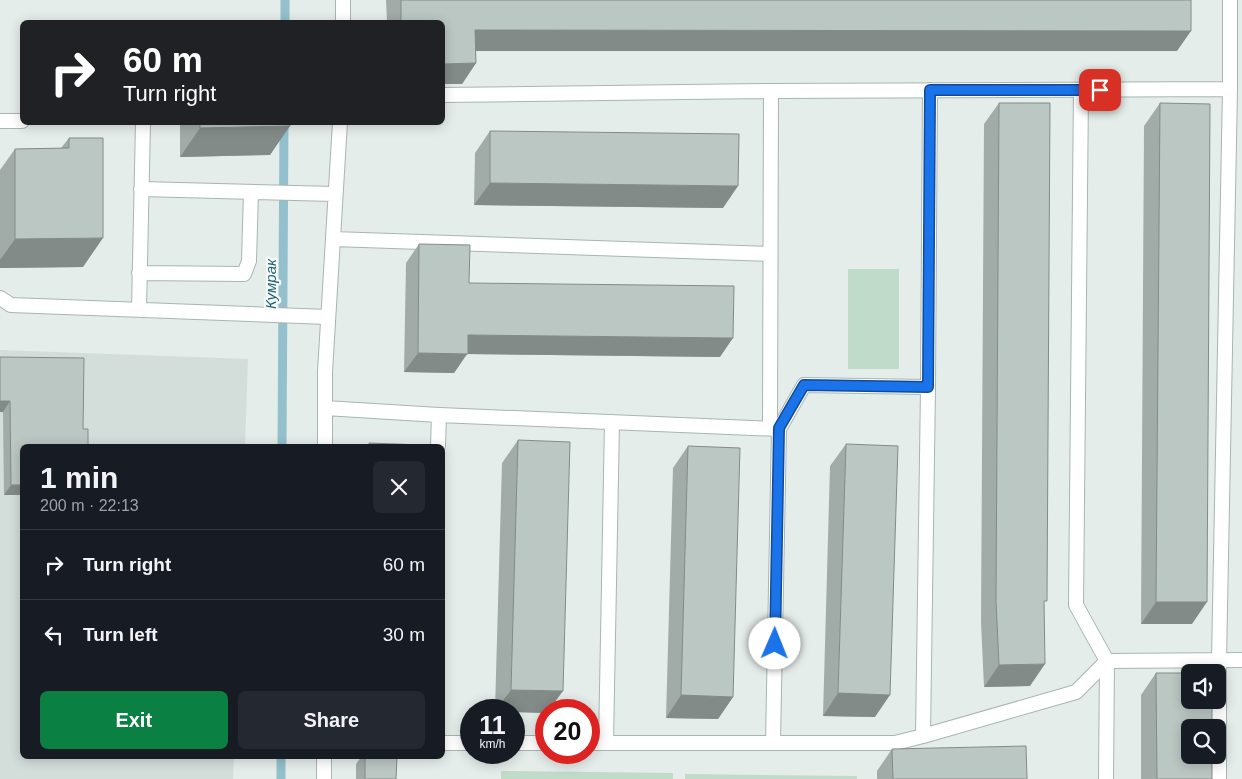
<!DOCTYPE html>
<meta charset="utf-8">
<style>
body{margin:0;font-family:Helvetica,sans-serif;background:#242831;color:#f1f3f6;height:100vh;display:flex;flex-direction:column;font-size:19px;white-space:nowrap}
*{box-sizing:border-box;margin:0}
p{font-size:16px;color:#9ea1a6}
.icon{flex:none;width:28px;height:28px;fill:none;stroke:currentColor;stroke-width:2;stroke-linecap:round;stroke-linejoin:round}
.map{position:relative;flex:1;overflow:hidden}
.details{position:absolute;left:20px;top:444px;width:425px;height:315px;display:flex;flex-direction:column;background:#171b24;border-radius:8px;box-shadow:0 2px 12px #0003}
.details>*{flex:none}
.banner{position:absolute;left:20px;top:20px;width:425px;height:105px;border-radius:8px;box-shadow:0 2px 12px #0003;background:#202124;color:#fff;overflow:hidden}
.buttons{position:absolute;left:1181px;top:664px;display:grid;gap:10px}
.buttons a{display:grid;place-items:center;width:45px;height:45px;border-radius:8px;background:#171b24;box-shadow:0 2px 12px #0003;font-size:25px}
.speed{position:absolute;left:460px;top:699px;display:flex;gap:10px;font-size:25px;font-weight:700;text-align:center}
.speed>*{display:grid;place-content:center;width:65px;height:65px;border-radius:50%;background:#171b24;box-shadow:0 2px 12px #0003;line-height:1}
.speed small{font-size:12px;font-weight:400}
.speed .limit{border:8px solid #d22;background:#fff;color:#111}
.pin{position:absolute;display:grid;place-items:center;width:42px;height:42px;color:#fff;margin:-21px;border-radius:10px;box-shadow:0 2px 8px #0006}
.me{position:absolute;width:55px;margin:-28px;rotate:1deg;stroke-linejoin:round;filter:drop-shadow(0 0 4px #0008)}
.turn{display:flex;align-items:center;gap:18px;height:105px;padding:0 20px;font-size:22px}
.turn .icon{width:65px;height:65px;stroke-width:2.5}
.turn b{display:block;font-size:35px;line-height:42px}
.round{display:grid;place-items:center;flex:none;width:52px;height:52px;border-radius:8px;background:#242831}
.head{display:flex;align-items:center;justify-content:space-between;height:85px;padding:0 20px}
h1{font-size:30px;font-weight:800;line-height:38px}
.cta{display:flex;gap:10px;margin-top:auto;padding:10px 20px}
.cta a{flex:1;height:58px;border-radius:8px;background:#0b8043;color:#fff;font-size:20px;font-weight:800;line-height:58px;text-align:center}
.cta a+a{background:#242831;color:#f1f3f6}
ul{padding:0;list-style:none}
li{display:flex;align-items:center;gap:15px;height:70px;padding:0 20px;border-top:1px solid #363941}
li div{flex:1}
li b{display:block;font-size:19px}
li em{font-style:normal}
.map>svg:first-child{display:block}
.built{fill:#d3ddd9}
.green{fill:#c0dbc9}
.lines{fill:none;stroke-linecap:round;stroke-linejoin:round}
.stream{stroke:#93c0cc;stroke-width:9}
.service-casing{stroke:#a8b5b1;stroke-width:16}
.service{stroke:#fff;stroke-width:14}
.wall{fill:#a1aba8}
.shaded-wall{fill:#838b88}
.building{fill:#bbc7c3;stroke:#838b88}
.route-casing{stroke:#114b97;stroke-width:12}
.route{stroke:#1a73e8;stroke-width:9}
.labels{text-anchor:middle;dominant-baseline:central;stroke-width:4.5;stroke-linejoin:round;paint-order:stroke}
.water-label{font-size:15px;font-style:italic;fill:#256273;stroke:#f5f9f8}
</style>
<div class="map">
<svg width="1242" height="779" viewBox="0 0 1242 779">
<rect width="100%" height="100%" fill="#e5edea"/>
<!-- built -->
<path class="built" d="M 0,350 L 248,359 L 245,446 L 22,446 L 22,756 L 234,756 L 233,779 L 0,779 Z"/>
<!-- green -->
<path class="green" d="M 848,269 L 899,269 L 899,369 L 848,369 Z
M 501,771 L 673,773 L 673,779 L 501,779 Z
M 685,774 L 857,776 L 857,779 L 685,779 Z"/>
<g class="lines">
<!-- stream -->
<path class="stream" d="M 285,22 L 285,0
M 282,446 L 284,122
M 281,779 L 281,756"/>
<!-- service casing -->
<g class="service-casing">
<path id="service" d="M 343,22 L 343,0
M 1081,90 L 1076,605 L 1107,661 L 1106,779
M 771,91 L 1230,89 L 1230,0
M 442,95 L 771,91 L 770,428
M 0,121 L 22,121
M 141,189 L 335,194
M 333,239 L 770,254
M 139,273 L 244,274 L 249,261 L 251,192
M 0,298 L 11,305 L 328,317
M 139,310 L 143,122
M 325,408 L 439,415 L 779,429 L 804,385 L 928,387
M 325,446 L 325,372 L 340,122
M 438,446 L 439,415
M 923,736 L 928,387 L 930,90
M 442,743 L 471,743
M 514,743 L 546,743
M 589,743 L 895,743 L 923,736 L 1076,692 L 1107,661 L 1242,660
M 606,743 L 612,422
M 773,743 L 779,429
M 324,756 L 324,779
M 1219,779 L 1219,660 L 1230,89"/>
</g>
<!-- service -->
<use href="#service" class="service"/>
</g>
<!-- wall -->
<path class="wall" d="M 386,0 L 1191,0 L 1177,51 L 476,51 L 476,63 L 462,84 L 442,22 L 387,22 Z
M 999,103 L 1044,606 L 1030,686 L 984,687 L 981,623 L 984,124 Z
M 1160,103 L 1192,624 L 1141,624 L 1144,126 Z
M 180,122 L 290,122 L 270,155 L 180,157 Z
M 490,131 L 723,208 L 474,205 L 475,153 Z
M 69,138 L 83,267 L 0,268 L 0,170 L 15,149 L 61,148 Z
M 419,244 L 469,283 L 720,357 L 467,354 L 454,373 L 404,372 L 406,263 Z
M 0,357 L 83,429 L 22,446 L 22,495 L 4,495 L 3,412 L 0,412 Z
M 518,440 L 546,710 L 546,713 L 514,712 L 514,710 L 495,710 L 502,463 Z
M 846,444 L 875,717 L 823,716 L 830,466 Z
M 688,446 L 733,697 L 718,719 L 666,718 L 673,468 Z
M 1156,673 L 1212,779 L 1141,779 L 1141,695 Z
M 892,749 L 1027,779 L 877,779 L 877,771 Z
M 362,756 L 397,756 L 396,779 L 356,779 L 356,764 Z"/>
<!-- shaded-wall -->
<path class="shaded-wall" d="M 475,30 L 1191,31 L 1177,51 L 461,51 Z
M 476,63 L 462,84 L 442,84 L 442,64 Z
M 290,126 L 270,155 L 180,157 L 200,128 Z
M 490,183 L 738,186 L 723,208 L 474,205 Z
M 103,238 L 83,267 L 0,268 L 0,260 L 15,239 Z
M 468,335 L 733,338 L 720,357 L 467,354 L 454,373 L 404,372 L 418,353 Z
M 0,401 L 10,401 L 3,412 L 0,412 Z
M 11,485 L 22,485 L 22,495 L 4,495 Z
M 1156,602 L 1207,602 L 1192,624 L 1141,624 Z
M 1045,664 L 1030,686 L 984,687 L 999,665 Z
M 511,690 L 563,691 L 549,710 L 546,710 L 546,713 L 514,712 L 514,710 L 496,710 Z
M 838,693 L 890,695 L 875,717 L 823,716 Z
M 681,695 L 733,697 L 718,719 L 666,718 Z
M 77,756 L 129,756 L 76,757 Z"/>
<!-- building -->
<path class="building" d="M 401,0 L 1191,0 L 1191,31 L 475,30 L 476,63 L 442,64 L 442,22 L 401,22 Z
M 999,103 L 1050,103 L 1047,601 L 1044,601 L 1045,664 L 999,665 L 996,601 Z
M 1160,103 L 1210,104 L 1207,602 L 1156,602 Z
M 200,122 L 290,122 L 290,126 L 200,128 Z
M 490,131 L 739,134 L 738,186 L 490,183 Z
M 69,138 L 103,138 L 103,238 L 15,239 L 15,149 L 69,148 Z
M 419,244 L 470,245 L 469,283 L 734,286 L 733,338 L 468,335 L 468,354 L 418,353 Z
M 0,357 L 84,358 L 83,429 L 88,429 L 88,446 L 22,446 L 22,485 L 11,485 L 10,401 L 0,401 Z
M 518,440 L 570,442 L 563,691 L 511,690 Z
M 369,443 L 421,445 L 421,446 L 369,446 Z
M 846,444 L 898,446 L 890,695 L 838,693 Z
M 688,446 L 740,448 L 733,697 L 681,695 Z
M 1156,673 L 1190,673 L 1190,700 L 1212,700 L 1212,728 L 1190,728 L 1190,755 L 1212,755 L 1212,779 L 1157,779 Z
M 1026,746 L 1027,779 L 893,779 L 892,749 Z
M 365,756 L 397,756 L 396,779 L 365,779 Z"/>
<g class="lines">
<!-- route casing -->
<g class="route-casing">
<path id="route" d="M 775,644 L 779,428 L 804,385 L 928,387 L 930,90 L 1100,90"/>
</g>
<!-- route -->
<use href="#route" class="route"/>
</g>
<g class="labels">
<!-- water labels -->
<g class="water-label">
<text transform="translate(270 284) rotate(-90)">Кумрак</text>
</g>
</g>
</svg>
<div class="buttons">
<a><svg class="icon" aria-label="sound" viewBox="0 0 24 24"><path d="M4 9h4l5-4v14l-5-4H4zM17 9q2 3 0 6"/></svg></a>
<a><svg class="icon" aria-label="search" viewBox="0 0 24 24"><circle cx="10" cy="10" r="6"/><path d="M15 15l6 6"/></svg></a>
</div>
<div class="speed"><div>11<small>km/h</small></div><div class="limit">20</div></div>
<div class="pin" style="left:1100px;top:90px;background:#d93025"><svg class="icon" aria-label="arrive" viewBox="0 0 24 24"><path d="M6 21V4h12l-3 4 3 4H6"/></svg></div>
<svg class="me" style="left:775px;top:644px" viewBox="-20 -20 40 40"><circle r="19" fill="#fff"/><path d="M0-13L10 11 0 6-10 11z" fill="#1a73e8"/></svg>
<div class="banner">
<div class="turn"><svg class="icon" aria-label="right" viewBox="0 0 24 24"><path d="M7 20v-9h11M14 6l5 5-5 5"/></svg><div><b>60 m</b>Turn right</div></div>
</div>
<section class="details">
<div class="head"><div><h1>1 min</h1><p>200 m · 22:13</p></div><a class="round"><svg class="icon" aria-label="close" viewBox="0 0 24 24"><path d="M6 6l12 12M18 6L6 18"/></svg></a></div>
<ul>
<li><svg class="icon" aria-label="right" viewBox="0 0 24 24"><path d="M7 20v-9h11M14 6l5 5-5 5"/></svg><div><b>Turn right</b></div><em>60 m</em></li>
<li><svg class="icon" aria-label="left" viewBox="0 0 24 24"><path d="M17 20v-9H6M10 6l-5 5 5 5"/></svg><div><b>Turn left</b></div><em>30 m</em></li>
</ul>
<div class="cta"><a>Exit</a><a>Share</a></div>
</section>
</div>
